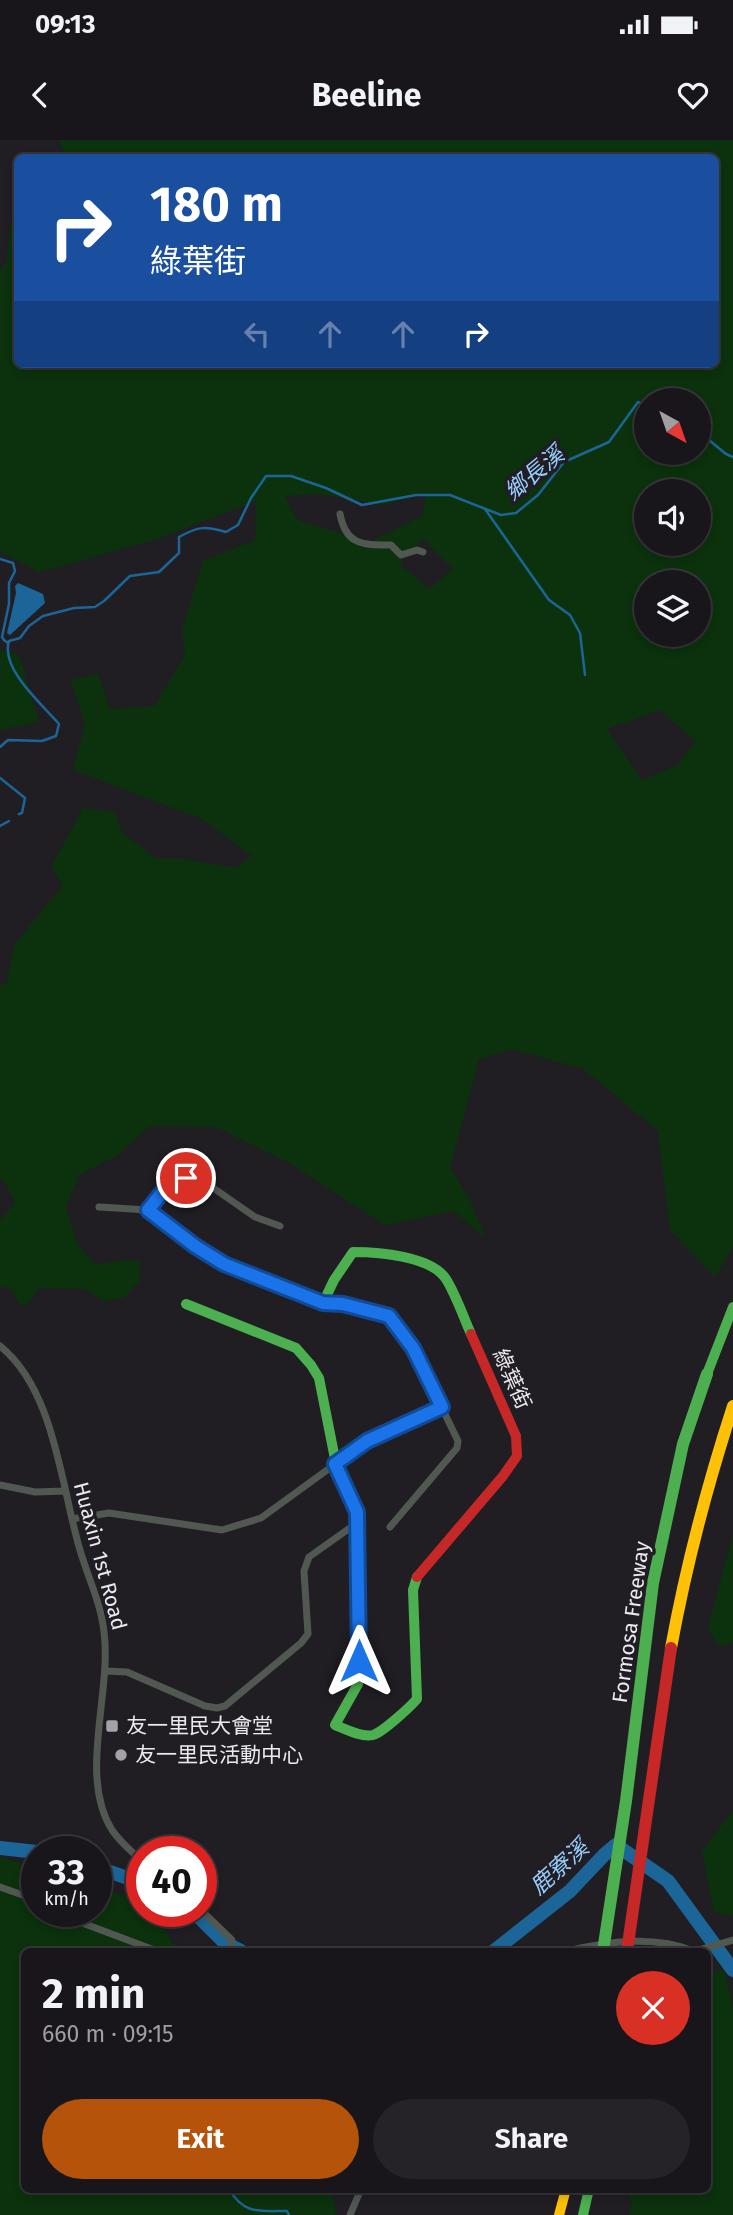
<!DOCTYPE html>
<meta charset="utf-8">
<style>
body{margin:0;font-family:"Fira Sans","Noto Sans TC",sans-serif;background:#252327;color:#f1f3f6;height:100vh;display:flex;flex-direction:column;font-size:26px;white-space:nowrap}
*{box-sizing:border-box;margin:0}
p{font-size:23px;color:#9f9fa2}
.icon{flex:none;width:38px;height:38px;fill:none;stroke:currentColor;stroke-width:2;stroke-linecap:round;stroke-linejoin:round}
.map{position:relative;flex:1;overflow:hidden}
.panel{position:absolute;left:21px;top:1808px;width:690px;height:245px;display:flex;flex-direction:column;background:#18161a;border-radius:10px;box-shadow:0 4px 10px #0003,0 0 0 2px #363539}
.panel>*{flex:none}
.banner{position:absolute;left:14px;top:14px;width:705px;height:214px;border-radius:10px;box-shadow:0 4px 10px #0003,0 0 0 2px #363539;background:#1a4fa0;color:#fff;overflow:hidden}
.needle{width:46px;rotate:140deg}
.fabs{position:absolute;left:634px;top:248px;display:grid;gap:14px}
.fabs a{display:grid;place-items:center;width:77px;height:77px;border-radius:50%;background:#18161a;box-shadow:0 4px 10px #0003,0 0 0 2px #363539;font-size:35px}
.speed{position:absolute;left:21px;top:1696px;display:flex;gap:14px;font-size:35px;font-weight:700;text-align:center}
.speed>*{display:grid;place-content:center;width:91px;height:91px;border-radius:50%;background:#18161a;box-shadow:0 4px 10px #0003,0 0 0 2px #363539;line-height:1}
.speed small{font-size:18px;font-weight:400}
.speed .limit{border:10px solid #d22;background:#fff;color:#111}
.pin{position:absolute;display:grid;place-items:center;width:60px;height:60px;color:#fff;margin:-30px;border:4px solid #fff;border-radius:50%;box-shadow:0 2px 7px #0007}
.me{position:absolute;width:77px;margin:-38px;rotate:0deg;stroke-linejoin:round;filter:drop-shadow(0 0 5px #0008)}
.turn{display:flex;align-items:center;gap:24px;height:147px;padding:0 21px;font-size:32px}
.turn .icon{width:91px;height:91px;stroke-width:2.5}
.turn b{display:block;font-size:49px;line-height:60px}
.lanes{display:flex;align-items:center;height:66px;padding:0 21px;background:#0003;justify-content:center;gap:35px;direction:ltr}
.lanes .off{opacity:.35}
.round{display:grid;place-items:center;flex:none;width:74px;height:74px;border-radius:37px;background:#252327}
.summary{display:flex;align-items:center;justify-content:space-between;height:119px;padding:0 21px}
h1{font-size:42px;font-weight:700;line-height:52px}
.button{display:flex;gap:14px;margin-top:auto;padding:14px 21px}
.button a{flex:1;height:80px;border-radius:42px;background:#b45309;color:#fff;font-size:28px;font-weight:700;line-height:80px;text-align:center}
.button a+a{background:#252327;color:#f1f3f6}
.status{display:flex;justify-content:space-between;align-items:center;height:49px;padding:0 35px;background:#18161a;direction:ltr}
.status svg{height:19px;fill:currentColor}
header{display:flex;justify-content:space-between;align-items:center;height:91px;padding:0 21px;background:#18161a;font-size:32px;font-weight:700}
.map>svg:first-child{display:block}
.green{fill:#0b320c;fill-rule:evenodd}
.water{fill:#1b6598}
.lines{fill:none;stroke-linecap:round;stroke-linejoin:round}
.stream{stroke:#1b6598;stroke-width:2.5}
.river{stroke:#1b6598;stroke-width:14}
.street{stroke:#505851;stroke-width:7}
.fast{stroke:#4caf50;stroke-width:10}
.slow{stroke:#ffc107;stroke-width:10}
.jam{stroke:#c62828;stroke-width:10}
.fast-bridge{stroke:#4caf50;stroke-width:12}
.slow-bridge{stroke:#ffc107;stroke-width:12}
.jam-bridge{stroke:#c62828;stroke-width:12}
.route-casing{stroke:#114b97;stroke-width:18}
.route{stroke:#1a73e8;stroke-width:12}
.poi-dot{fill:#a3a2a7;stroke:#201d24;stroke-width:2.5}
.labels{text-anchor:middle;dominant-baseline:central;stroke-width:7;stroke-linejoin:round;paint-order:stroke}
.street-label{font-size:21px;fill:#eae9ee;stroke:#201d24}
.poi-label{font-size:21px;fill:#eae9ee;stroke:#201d24;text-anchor:start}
.water-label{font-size:23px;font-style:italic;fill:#97cefc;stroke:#201d24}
</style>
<div class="status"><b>09:13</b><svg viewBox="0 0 49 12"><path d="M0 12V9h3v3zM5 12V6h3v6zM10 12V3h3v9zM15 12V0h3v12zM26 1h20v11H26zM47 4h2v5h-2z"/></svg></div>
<header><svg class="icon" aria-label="back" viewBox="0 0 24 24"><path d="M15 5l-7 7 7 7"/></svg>Beeline<svg class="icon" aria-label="heart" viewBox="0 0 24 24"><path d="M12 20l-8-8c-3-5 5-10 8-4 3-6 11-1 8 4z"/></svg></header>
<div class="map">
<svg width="733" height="2075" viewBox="0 0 733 2075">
<rect width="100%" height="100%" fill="#201e23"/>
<!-- green -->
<path class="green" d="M 58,0 L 733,0 L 733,1107 L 715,1137 L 670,1090 L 658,991 L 583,929 L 512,909 L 479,919 L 450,1028 L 471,1062 L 485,1098 L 454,1071 L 385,1085 L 289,1023 L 216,987 L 149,986 L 118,1015 L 79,1035 L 66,1068 L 77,1104 L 95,1124 L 127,1120 L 140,1121 L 139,1141 L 124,1158 L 103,1161 L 84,1149 L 39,1148 L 29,1163 L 21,1166 L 10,1148 L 0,1147 L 0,1080 L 15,1063 L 6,1044 L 0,1038 L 0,846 L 7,842 L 14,805 L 63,745 L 51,727 L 83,668 L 114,672 L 122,692 L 155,718 L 183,719 L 237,728 L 251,715 L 202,679 L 73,630 L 85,585 L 71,540 L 98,534 L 110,569 L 154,566 L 185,515 L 182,490 L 203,421 L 255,400 L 256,361 L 157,399 L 40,432 L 0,412 L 0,131 L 6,123 L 13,70 L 17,65 L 18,224 L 716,224 L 716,18 L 60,18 L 64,13 ZM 646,261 L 698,261 L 698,313 L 646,313 ZM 646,352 L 698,352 L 698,404 L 646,404 ZM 426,353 L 422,376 L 370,402 L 297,380 L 285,356 L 319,354 L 383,365 ZM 423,399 L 453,429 L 429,449 L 399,424 ZM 646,443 L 698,443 L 698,495 L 646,495 ZM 660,570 L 695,601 L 678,625 L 642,640 L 607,589 Z
M 0,510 L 14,513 L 20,518 L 39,582 L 0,590 Z
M 733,1394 L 733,1503 L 719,1506 L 708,1488 Z
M 733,1670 L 733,1776 L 714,1772 L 702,1711 Z
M 0,1717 L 37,1728 L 37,1771 L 96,1771 L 96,1747 L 142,1761 L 142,1771 L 152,1771 L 178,1811 L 24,1811 L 24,2049 L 332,2049 L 336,2075 L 0,2075 Z
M 707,1831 L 725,1831 L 733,1869 L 733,2075 L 630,2075 L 632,2061 L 625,2049 L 707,2049 Z"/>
<!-- water -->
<path class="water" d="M 18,443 L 43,454 L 45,463 L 10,495 L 7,493 L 16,453 L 15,446 Z"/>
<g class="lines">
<!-- stream -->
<path class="stream" d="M 698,291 L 726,314 L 733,317
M 485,369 L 549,460 L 570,475 L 580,493 L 585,535
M 0,419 L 13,423 L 15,431 L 9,443 L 9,464 L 2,497 L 4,500 L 8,503
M 0,607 L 8,600 L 42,601 L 56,596 L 59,584 C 43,565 0,529 9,501 L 20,498 L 29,486 L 43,476 L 74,468 L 95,467 L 104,461 L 130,436 L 159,432 L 179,413 L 179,397 C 199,386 205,386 226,392 L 238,385 L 251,358 L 266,336 L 291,336 L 326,348 L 362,365 L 416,355 L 450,355 L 501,375 L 516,373 L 538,355 L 564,322 L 609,302 L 638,262 L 646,265
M 0,638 L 25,658 L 22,673 L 19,674
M 0,686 L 9,681
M 224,1811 L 225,1803
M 229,2049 C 244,2075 260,2071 287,2071 L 289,2075"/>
<!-- river -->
<path class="river" d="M 0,1708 L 37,1712
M 96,1727 L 142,1743
M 193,1771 L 225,1803 L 241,1811
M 494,1811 L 570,1751 L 604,1715 L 616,1705 L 668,1741 L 733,1830"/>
<!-- street -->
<path class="street" d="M 340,374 C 346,406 364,405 391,405 L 401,415 L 417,410 L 423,412
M 99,1067 L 148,1070
M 148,1070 L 195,1106 L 224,1124 L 323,1163 L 343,1164 L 389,1176 L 413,1208 L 458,1301 L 457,1308 L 390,1387
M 148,1070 C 161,1053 174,1040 196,1036 L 255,1077 L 280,1086
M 0,1206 C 55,1250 61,1347 80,1410 C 88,1438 101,1463 104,1492 C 112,1553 78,1636 112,1690 C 120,1702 131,1711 142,1721
M 0,1345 L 35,1352 L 65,1351
M 72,1379 L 109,1373 L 222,1390 L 261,1378 L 367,1301 L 442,1267
M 105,1531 L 127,1532 L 205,1566 L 217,1568 L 225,1566 L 301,1503 L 308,1494 L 304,1431 L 309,1417 L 357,1383
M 0,1747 L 37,1760
M 201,1770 L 232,1800 L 230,1811
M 61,1771 L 85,1784 L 157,1811
M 568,1811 C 609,1801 654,1795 694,1811
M 695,1811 L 733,1800
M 350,2075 L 361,2049"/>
<!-- fast -->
<path class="fast" d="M 323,1163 L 334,1140 L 353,1112 C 378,1112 431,1116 446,1139 C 456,1155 463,1176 471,1194
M 186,1164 L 296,1208 L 311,1225 L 319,1238 L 336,1324 L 357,1372 L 358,1544 L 335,1585 C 345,1589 362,1598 373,1595 C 383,1592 410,1567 417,1559 L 413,1450 L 417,1437
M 707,1234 L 733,1167
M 583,2075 L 589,2049"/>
<!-- slow -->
<path class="slow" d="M 559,2075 L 566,2049"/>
<!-- jam -->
<path class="jam" d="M 417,1437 L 503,1336 L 517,1316 L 516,1296 L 471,1194"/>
<!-- fast-bridge -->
<path class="fast-bridge" d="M 603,1811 L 626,1661 L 653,1443 L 683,1304 L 707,1234"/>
<!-- slow-bridge -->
<path class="slow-bridge" d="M 671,1508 C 686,1426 707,1346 733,1266"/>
<!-- jam-bridge -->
<path class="jam-bridge" d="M 627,1811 L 671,1508"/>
</g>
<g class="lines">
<!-- route casing -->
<g class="route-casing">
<path id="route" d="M 186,1038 L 164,1050 L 148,1070 L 195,1106 L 224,1124 L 323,1163 L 343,1164 L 389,1176 L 413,1208 L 442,1267 L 367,1301 L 335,1324 L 357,1372 L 359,1521"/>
</g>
<!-- route -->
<use href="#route" class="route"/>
</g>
<!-- markers -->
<g class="poi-dot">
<rect x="105" y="1579" width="14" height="14" rx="3.5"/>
<circle cx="121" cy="1615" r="7"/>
</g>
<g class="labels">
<!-- street labels -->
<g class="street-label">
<text transform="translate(512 1239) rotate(66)">綠葉街</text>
<text transform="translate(100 1416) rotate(75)">Huaxin 1st Road</text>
<text transform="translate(631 1482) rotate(-82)">Formosa Freeway</text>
</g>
<!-- poi labels -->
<g class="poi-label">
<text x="126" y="1586">友一里民大會堂</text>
<text x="135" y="1615">友一里民活動中心</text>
</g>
<!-- water labels -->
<g class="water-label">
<text transform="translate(534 333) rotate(-40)">鄉長溪</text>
<text transform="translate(559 1727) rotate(-42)">鹿寮溪</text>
</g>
</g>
</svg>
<div class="fabs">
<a><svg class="needle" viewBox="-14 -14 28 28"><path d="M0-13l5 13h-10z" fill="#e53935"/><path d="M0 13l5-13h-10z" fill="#9f9fa2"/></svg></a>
<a><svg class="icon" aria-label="sound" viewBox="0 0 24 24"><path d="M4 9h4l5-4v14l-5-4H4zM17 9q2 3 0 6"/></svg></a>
<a><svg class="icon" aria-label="layers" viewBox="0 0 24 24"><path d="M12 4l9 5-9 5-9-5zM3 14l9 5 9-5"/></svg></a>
</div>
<div class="speed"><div>33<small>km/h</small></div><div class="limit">40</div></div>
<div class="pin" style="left:186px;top:1038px;background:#d93025"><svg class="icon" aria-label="arrive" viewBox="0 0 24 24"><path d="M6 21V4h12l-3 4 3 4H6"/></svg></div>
<svg class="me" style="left:359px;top:1521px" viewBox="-20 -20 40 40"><path d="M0-17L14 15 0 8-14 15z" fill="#1a73e8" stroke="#fff" stroke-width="4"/></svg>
<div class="banner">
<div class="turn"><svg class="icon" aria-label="right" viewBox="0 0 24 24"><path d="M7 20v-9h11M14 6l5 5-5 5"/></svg><div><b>180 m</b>綠葉街</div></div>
<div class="lanes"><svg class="icon off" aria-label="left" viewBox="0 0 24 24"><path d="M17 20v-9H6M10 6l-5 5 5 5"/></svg><svg class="icon off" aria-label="ahead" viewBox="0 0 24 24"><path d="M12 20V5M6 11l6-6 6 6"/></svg><svg class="icon off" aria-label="ahead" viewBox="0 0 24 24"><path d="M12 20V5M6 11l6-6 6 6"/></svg><svg class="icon" aria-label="right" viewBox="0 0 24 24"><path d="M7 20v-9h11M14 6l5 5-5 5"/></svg></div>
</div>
<section class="panel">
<div class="summary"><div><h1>2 min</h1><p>660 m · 09:15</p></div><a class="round" style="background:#d93025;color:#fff"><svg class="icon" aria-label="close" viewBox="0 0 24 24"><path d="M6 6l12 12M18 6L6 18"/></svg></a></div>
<div class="button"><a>Exit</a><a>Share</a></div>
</section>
</div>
